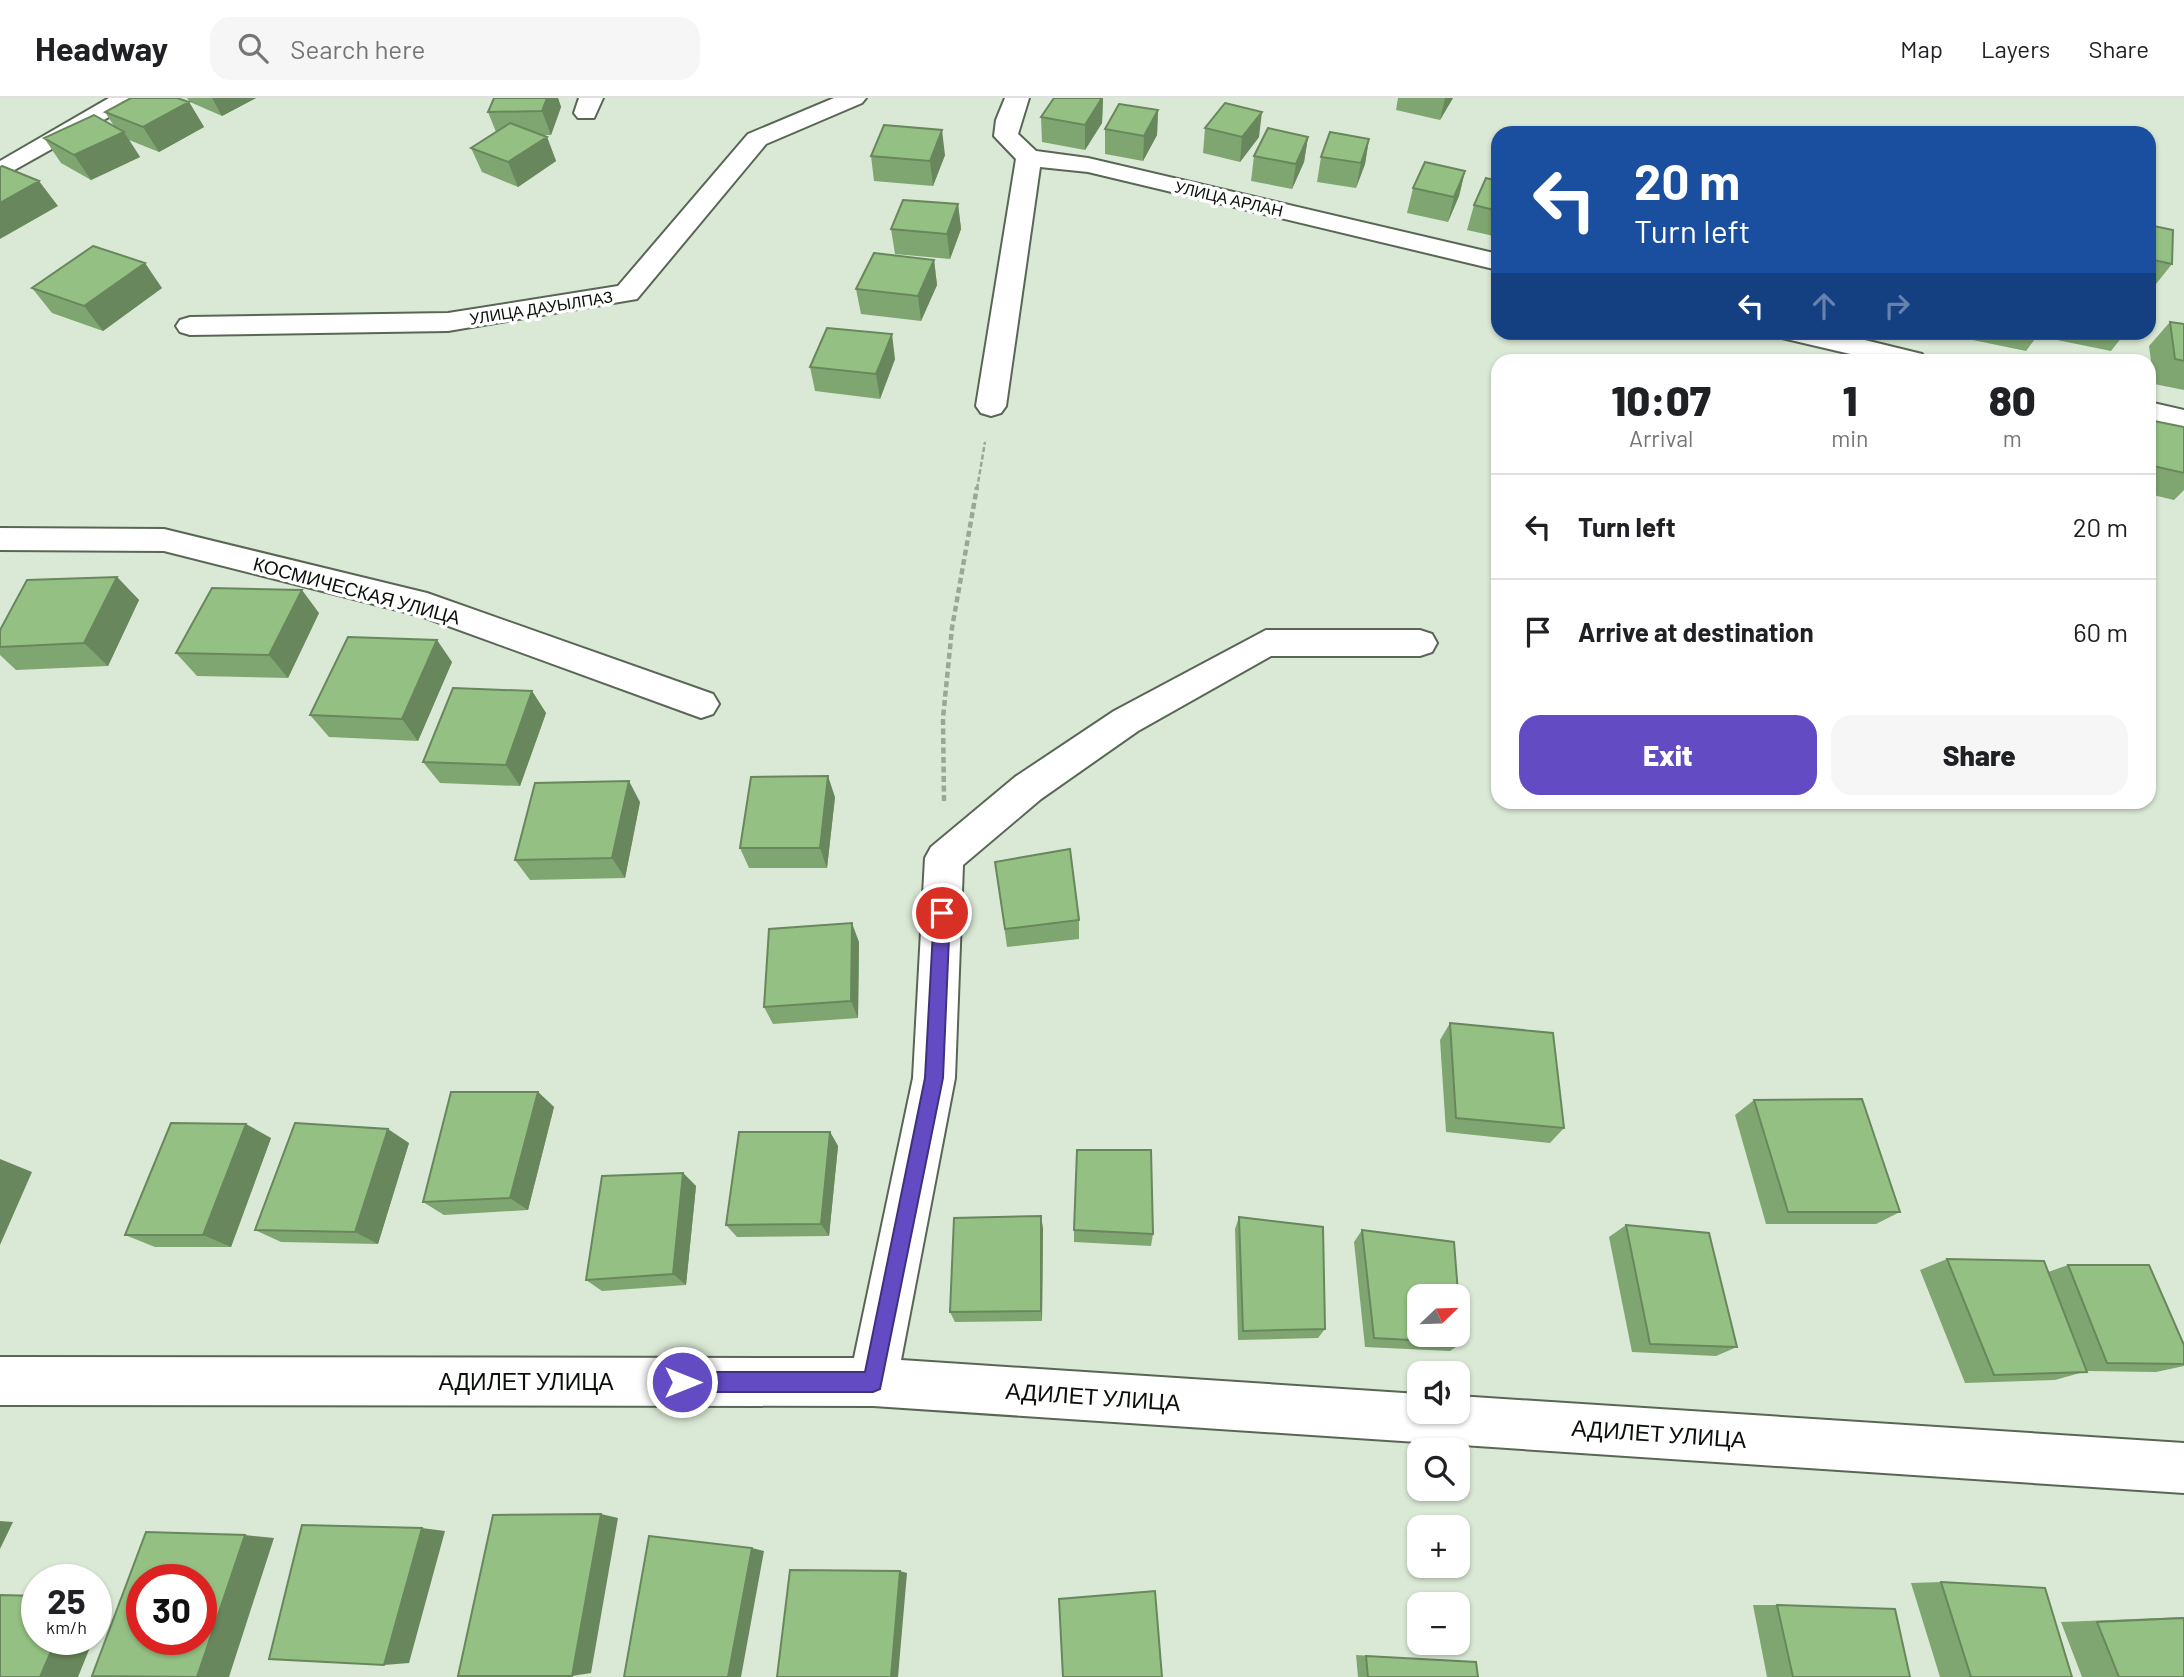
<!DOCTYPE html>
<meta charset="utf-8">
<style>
body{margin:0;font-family:Barlow,sans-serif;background:#f6f6f6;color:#202124;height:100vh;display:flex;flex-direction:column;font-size:26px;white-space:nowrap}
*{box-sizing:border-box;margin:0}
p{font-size:23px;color:#757577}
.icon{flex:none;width:38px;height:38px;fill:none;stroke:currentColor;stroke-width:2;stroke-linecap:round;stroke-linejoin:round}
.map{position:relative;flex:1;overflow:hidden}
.details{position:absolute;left:1491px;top:256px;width:665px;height:455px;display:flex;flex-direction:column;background:#fff;border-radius:21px;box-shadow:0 2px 5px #0004}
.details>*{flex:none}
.top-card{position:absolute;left:1491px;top:28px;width:665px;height:214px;border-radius:21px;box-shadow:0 2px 5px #0004;background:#1a4fa0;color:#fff;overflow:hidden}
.needle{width:46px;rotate:67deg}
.tools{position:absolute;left:1407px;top:1186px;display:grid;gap:14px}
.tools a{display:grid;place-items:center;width:63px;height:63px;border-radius:14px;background:#fff;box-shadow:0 2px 5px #0004;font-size:35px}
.speed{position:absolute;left:21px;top:1466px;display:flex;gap:14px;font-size:35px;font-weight:700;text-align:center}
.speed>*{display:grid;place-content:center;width:91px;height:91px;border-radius:50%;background:#fff;box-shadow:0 2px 5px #0004;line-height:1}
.speed small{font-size:18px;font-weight:400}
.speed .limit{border:10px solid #d22;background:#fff;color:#111}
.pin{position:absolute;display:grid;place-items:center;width:60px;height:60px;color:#fff;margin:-30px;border:4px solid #fff;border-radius:50%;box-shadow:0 2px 7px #0007}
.me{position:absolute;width:77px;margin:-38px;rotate:90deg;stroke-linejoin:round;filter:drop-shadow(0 0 5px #0008)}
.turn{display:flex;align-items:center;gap:24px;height:147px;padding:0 28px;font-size:32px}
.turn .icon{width:91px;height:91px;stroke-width:2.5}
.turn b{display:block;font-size:49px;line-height:60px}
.lanes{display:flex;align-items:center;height:66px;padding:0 28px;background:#0003;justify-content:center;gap:35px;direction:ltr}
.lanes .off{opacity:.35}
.eta{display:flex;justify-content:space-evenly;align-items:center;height:119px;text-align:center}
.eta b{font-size:42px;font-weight:800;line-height:49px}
.primary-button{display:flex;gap:14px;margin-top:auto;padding:14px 28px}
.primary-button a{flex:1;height:80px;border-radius:21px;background:#634bc4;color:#fff;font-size:28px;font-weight:800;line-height:80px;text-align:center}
.primary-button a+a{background:#f6f6f6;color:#202124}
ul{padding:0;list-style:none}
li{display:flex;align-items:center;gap:21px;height:105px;padding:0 28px;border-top:2px solid #e0e0e0}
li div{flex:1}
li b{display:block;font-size:26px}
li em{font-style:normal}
header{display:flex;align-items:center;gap:42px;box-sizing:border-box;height:98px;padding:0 35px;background:#fff;border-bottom:2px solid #e0e0e0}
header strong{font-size:33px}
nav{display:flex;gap:38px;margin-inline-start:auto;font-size:24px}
.search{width:490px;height:63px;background:#f6f6f6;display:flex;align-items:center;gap:18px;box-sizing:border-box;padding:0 24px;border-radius:21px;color:#757577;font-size:26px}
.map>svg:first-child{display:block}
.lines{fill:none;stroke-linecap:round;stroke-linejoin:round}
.minor-casing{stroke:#596655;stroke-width:4}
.path-far1{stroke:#9aa696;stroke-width:2.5;stroke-dasharray:5 2.5;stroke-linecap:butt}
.path{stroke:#9aa696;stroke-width:4.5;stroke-dasharray:6 3.5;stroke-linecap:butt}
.minor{fill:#fff;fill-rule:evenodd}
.wall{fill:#7fa671}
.shaded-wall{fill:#68875c}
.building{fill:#94c183;stroke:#68875c;stroke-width:2;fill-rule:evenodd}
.route{fill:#634bc4;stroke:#40317f;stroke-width:2}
.labels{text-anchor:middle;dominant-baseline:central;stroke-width:7;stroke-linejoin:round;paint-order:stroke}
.far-street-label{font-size:16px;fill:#0c100a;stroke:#fff}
.street-label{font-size:19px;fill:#0c100a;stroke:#fff}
.near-street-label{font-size:23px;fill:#0c100a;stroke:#fff}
</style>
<header>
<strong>Headway</strong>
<div class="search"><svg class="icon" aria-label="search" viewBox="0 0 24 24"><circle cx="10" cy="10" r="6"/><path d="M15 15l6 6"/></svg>Search here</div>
<nav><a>Map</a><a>Layers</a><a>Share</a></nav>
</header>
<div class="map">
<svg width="2184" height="1579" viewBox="0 0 2184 1579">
<rect width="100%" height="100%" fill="#dae9d5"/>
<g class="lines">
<!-- minor casing -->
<g class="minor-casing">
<path id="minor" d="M 109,0 L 138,0 L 134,5 L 0,80 L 0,63 Z
M 579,0 L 603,0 L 594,20 L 578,20 L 574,15 Z
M 834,0 L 866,0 L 862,5 L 766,46 L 637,201 L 448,233 L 190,237 L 180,234 L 176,228 L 180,222 L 190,219 L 448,215 L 618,188 L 748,36 Z
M 1005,0 L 1029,0 L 1018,36 L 1036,53 L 1088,60 L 1498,156 L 1498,172 L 1088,74 L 1040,69 L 1006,308 L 1001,315 L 991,318 L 981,315 L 976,308 L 1016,61 L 994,38 L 996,22 Z
M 1778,234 L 1832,234 L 1922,256 L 1926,262 L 1876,262 L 1782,240 Z
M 2149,304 L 2184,312 L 2184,332 L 2149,324 Z
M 0,430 L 164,431 L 427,495 L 713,596 L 719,606 L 713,616 L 701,620 L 421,518 L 164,453 L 0,452 Z
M 1266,532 L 1420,532 L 1432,536 L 1437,545 L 1432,554 L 1420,558 L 1271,558 L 1138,633 L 1041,701 L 963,767 L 955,980 L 901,1262 L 1419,1296 L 1419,1314 L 1458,1314 L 1458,1298 L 2184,1345 L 2184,1395 L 873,1308 L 0,1307 L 0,1259 L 854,1260 L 913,980 L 925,760 L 931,749 L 1015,679 L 1114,613 Z"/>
</g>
<!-- path-far1 -->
<path class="path-far1" d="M 977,391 L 985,344"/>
<!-- path -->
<path class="path" d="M 944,703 L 943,620 L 952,530 L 977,389"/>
<!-- minor -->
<use href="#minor" class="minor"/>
</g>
<!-- wall -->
<path class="wall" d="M 187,0 L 256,0 L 222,18 L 190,4 Z
M 494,0 L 558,0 L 561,9 L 551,37 L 544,37 L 547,39 L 556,63 L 518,89 L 482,74 L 471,50 L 496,34 L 488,14 Z
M 1103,0 L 1102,25 L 1085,52 L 1042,44 L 1041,19 Z
M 1398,0 L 1453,0 L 1440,22 L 1396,12 Z
M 189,4 L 204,29 L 159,54 L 129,42 L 140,59 L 91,82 L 61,65 L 44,40 L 114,28 L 105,14 Z
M 1158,12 L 1157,37 L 1143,63 L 1105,56 L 1105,31 Z
M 1205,30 L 1259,39 L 1240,64 L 1203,55 Z
M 1308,39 L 1304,64 L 1292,91 L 1251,83 L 1254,58 Z
M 1369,41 L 1365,66 L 1356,90 L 1317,84 L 1321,59 Z
M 945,57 L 933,88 L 874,83 L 871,58 Z
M 1465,73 L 1459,98 L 1448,124 L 1407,115 L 1413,90 Z
M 1498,83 L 1498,139 L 1467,132 L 1474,107 Z
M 958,106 L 961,131 L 950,161 L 895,156 L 891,131 Z
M 2149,127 L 2172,166 L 2152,191 L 2149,191 Z
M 934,162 L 937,187 L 921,223 L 861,216 L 856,191 Z
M 32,190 L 162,190 L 103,233 L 52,215 Z
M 2170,224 L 2184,226 L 2184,292 L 2154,286 L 2149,248 Z
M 1968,234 L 2040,234 L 2026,253 L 1968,241 Z
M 2057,234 L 2126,234 L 2111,253 L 2057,242 Z
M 895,261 L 880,301 L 815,293 L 810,269 Z
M 2149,322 L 2184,329 L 2184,392 L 2174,402 L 2149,396 Z
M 117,479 L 139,502 L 108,568 L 16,572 L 0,557 L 0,532 Z
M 319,515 L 288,580 L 197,578 L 176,555 Z
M 452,564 L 418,643 L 329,639 L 310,617 Z
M 532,593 L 546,615 L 520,688 L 440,685 L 423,664 Z
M 835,699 L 827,770 L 749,770 L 740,750 Z
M 640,704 L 625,780 L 530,782 L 515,762 Z
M 995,764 L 1079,822 L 1079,841 L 1007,849 Z
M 859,844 L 858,920 L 773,926 L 764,909 Z
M 1450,925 L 1564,1030 L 1550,1045 L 1446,1034 L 1440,942 Z
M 538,994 L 554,1009 L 528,1112 L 444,1117 L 423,1104 Z
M 1754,1002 L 1900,1114 L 1876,1126 L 1766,1126 L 1735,1017 Z
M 830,1034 L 838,1048 L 829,1138 L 737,1139 L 726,1127 Z
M 271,1040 L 231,1149 L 155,1149 L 125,1137 Z
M 409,1045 L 378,1146 L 281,1144 L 255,1132 Z
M 683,1075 L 696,1088 L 686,1187 L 602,1193 L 586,1182 Z
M 1041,1118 L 1043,1131 L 1042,1223 L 955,1224 L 950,1214 Z
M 1239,1119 L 1325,1231 L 1318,1240 L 1238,1242 L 1235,1131 Z
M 1626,1127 L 1737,1249 L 1716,1258 L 1632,1254 L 1609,1139 Z
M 1074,1132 L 1153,1136 L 1151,1148 L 1074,1144 Z
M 1362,1132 L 1462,1245 L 1450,1253 L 1365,1249 L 1354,1144 Z
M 1947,1161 L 2048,1174 L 2068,1167 L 2184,1247 L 2184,1268 L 2156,1274 L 2087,1273 L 2055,1282 L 1965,1285 L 1920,1172 Z
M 1941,1484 L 2072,1579 L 1940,1579 L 1911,1485 Z
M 1753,1507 L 1777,1507 L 1910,1579 L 1767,1579 Z
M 2184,1519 L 2184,1579 L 2082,1579 L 2061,1524 Z
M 1356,1557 L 1476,1564 L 1478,1579 L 1358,1579 Z"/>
<!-- shaded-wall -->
<path class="shaded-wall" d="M 212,0 L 256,0 L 222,18 Z
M 547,0 L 558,0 L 561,9 L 551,37 L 542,13 Z
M 1103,0 L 1102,25 L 1085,52 L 1085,27 Z
M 1445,0 L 1453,0 L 1440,22 Z
M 189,4 L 204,29 L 159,54 L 143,29 Z
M 1158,12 L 1157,37 L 1143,63 L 1144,38 Z
M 1262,14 L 1259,39 L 1240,64 L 1242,39 Z
M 942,32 L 945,57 L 933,88 L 930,63 Z
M 124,34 L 140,59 L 91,82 L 74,57 Z
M 547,39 L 556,63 L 518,89 L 508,64 Z
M 1308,39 L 1304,64 L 1292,91 L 1296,66 Z
M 1369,41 L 1365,66 L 1356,90 L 1361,65 Z
M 1465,73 L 1459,98 L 1448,124 L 1454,99 Z
M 39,83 L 58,108 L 0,141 L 0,105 Z
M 958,106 L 961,131 L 950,161 L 947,136 Z
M 934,162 L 937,187 L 921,223 L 918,198 Z
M 145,165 L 162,190 L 103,233 L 84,208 Z
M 892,236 L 895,261 L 880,301 L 876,276 Z
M 117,479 L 139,502 L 108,568 L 84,545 Z
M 302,492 L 319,515 L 288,580 L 269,557 Z
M 437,542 L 452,564 L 418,643 L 402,621 Z
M 532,593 L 546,615 L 520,688 L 506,667 Z
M 828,678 L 835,699 L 827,770 L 820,750 Z
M 629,683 L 640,704 L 625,780 L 612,760 Z
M 852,825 L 859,844 L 858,920 L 851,903 Z
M 538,994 L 554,1009 L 528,1112 L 510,1100 Z
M 246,1026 L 271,1040 L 231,1149 L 203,1137 Z
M 388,1031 L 409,1045 L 378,1146 L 355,1134 Z
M 830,1034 L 838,1048 L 829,1138 L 821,1126 Z
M 0,1061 L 32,1074 L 0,1147 Z
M 683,1075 L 696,1088 L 686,1187 L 673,1176 Z
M 1041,1118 L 1043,1131 L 1042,1223 L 1041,1213 Z
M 601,1416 L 618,1420 L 591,1575 L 572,1578 Z
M 0,1423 L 13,1424 L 0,1451 Z
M 422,1430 L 445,1433 L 409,1565 L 384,1567 Z
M 245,1437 L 274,1440 L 229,1579 L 197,1579 Z
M 752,1450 L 764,1453 L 741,1579 L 728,1579 Z
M 900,1473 L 907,1475 L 898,1579 L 891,1579 Z
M 96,1499 L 110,1500 L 96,1533 Z
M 56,1542 L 93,1542 L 78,1579 L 40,1579 Z"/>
<!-- building -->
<path class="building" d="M 131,0 L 177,0 L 189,4 L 143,29 L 105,14 Z
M 494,0 L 547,0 L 542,13 L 488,14 Z
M 1054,0 L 1102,0 L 1085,27 L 1041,19 Z
M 1225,5 L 1262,14 L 1242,39 L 1205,30 Z
M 1119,6 L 1158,12 L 1144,38 L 1105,31 Z
M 94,17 L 124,34 L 74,57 L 44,40 Z
M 510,25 L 547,39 L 508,64 L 471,50 Z
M 884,27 L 942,32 L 930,63 L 871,58 Z
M 1268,30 L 1308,39 L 1296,66 L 1254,58 Z
M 1330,34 L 1369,41 L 1361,65 L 1321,59 Z
M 1425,64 L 1465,73 L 1454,99 L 1413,90 Z
M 2,68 L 39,83 L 0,105 L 0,69 Z
M 1486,80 L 1498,83 L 1498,113 L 1474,107 Z
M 903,102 L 958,106 L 947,136 L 891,131 Z
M 2149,127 L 2173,132 L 2172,166 L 2149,161 Z
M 93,148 L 145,165 L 84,208 L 32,190 Z
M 874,155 L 934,162 L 918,198 L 856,191 Z
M 2170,224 L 2184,226 L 2184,263 L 2175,261 Z
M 827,230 L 892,236 L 876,276 L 810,269 Z
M 2149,322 L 2184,329 L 2184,375 L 2149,367 Z
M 117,479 L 84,545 L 0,549 L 0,532 L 27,482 Z
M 212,490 L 302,492 L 269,557 L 176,555 Z
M 348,539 L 437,542 L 402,621 L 310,617 Z
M 453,590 L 532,593 L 506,667 L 423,664 Z
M 828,678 L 820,750 L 740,750 L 751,679 Z
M 629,683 L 612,760 L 515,762 L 535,685 Z
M 1070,751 L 1079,822 L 1005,831 L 995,764 Z
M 852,825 L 851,903 L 764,909 L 769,831 Z
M 1450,925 L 1553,935 L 1564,1030 L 1456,1020 Z
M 451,994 L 538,994 L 510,1100 L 423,1104 Z
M 1862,1001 L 1900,1114 L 1788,1114 L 1754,1002 Z
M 171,1025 L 246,1026 L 203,1137 L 125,1137 Z
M 295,1025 L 388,1031 L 355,1134 L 255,1132 Z
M 739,1034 L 830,1034 L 821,1126 L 726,1127 Z
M 1077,1052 L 1151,1052 L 1153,1136 L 1074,1132 Z
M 683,1075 L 673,1176 L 586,1182 L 602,1078 Z
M 1041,1118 L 1041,1213 L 950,1214 L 954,1120 Z
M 1239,1119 L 1323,1129 L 1325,1231 L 1243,1233 Z
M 1626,1127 L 1709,1135 L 1737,1249 L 1650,1246 Z
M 1362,1132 L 1454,1144 L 1462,1245 L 1374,1240 ZM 1419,1199 L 1458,1199 L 1458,1237 L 1419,1237 Z
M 1947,1161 L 2044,1163 L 2087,1274 L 1994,1277 Z
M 2068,1167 L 2149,1167 L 2184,1247 L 2184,1266 L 2107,1265 Z
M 601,1416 L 572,1578 L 458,1578 L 493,1417 Z
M 302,1427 L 422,1430 L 384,1567 L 269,1561 Z
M 146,1434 L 245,1437 L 197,1579 L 92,1578 ZM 142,1482 L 201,1482 L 201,1542 L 142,1542 Z
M 649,1438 L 752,1450 L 728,1579 L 624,1579 Z
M 790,1472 L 900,1473 L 891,1579 L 777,1579 Z
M 1941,1484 L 2045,1490 L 2072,1579 L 1971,1579 Z
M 1155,1493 L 1162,1579 L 1063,1579 L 1059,1501 Z
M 0,1497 L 37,1498 L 37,1542 L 56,1542 L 40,1579 L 0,1579 Z
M 1777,1507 L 1895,1511 L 1910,1579 L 1793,1579 Z
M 2184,1520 L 2184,1579 L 2119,1579 L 2097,1524 Z
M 1366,1558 L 1476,1564 L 1478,1579 L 1368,1579 Z"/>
<!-- route -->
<path class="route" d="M 942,808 L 950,815 L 943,980 L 880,1291 L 873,1294 L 682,1294 L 675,1291 L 672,1284 L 675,1277 L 682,1274 L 865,1274 L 925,980 L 934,815 Z"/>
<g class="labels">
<!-- far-street labels -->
<g class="far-street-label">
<text transform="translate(1229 100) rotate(13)">УЛИЦА АРЛАН</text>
<text transform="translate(541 209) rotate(-9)">УЛИЦА ДАУЫЛПАЗ</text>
</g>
<!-- street labels -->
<g class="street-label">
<text transform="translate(357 492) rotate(15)">КОСМИЧЕСКАЯ УЛИЦА</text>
</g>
<!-- near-street labels -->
<g class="near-street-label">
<text x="526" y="1283">АДИЛЕТ УЛИЦА</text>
<text transform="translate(1093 1298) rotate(4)">АДИЛЕТ УЛИЦА</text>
<text transform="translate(1659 1335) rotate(4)">АДИЛЕТ УЛИЦА</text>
</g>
</g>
</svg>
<div class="tools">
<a><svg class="needle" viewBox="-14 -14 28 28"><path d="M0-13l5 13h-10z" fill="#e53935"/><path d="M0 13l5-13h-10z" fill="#757577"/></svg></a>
<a><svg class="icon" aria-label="sound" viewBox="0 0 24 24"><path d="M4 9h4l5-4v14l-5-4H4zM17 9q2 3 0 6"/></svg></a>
<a><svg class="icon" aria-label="search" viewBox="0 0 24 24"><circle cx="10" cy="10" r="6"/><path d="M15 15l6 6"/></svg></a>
<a>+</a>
<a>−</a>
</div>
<div class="speed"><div>25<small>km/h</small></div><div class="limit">30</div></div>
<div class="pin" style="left:942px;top:815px;background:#d93025"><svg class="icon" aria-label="arrive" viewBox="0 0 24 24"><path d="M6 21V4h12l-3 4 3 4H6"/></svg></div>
<svg class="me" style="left:682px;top:1284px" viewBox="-20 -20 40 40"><circle r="17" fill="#634bc4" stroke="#fff" stroke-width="3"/><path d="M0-11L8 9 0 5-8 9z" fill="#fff"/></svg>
<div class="top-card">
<div class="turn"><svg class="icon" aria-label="left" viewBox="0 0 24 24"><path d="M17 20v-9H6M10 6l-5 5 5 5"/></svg><div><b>20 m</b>Turn left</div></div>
<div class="lanes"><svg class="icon" aria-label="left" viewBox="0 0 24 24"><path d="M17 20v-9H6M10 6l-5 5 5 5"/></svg><svg class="icon off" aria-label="ahead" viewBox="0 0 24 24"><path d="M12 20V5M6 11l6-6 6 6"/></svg><svg class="icon off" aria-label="right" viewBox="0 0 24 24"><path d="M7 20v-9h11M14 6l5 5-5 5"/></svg></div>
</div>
<section class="details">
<div class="eta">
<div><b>10:07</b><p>Arrival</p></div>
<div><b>1</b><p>min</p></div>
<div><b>80</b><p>m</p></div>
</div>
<ul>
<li><svg class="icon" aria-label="left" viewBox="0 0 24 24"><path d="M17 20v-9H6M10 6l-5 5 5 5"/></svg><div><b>Turn left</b></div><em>20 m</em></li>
<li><svg class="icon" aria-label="arrive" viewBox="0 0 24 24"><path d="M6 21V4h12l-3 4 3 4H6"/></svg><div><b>Arrive at destination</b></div><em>60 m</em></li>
</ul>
<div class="primary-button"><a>Exit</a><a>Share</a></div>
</section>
</div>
